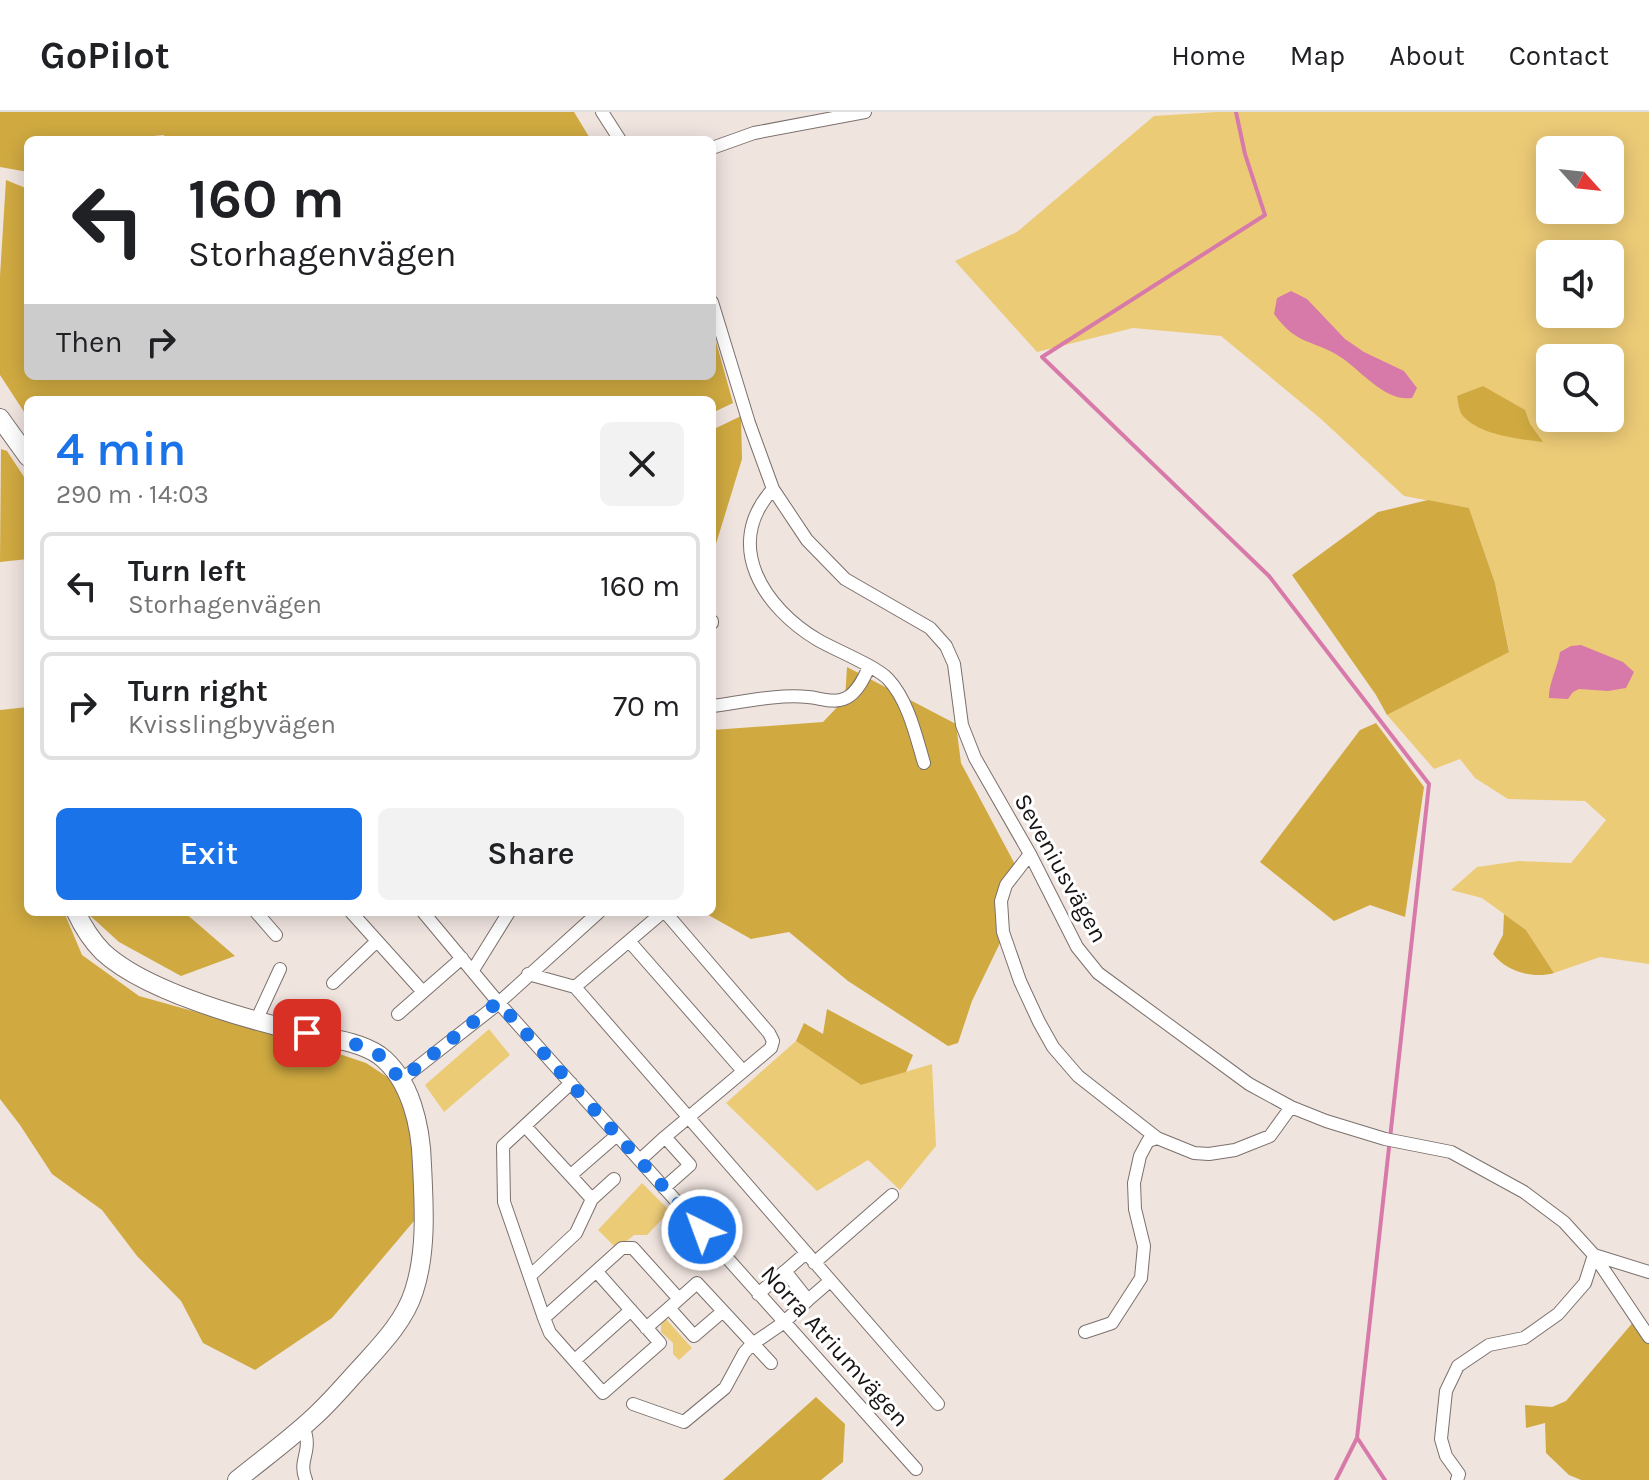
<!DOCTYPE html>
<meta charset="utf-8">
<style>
body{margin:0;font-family:Karla,sans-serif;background:#f2f2f2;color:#202124;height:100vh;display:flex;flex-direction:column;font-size:30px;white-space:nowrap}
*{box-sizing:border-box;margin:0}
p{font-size:26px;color:#757577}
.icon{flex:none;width:44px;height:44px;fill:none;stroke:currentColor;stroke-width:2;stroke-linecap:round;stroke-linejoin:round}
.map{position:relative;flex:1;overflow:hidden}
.side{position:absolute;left:24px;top:284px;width:692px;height:520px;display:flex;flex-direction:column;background:#fff;border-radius:12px;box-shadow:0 4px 20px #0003}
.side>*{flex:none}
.guide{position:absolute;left:24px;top:24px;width:692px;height:244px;border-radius:12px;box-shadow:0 4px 20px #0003;background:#fff;color:#202124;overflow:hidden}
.needle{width:52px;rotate:117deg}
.tools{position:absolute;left:1536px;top:24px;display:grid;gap:16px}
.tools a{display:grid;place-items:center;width:88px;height:88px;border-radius:12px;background:#fff;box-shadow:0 4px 20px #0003;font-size:40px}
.pin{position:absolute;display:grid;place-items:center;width:68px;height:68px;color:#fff;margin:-34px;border-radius:16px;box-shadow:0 4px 12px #0006}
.me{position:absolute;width:88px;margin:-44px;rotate:318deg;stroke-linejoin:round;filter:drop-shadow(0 0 6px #0008)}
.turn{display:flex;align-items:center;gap:28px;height:168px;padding:0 32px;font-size:36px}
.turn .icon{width:104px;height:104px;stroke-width:2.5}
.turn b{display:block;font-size:56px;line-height:68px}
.then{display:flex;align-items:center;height:76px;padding:0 32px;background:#0003;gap:16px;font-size:30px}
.round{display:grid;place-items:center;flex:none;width:84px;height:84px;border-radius:12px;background:#f2f2f2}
.headline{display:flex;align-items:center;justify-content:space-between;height:136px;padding:0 32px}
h1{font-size:48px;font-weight:600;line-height:60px;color:#1a73e8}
.primary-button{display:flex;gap:16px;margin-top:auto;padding:16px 32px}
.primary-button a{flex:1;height:92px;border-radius:12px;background:#1a73e8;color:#fff;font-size:32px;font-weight:600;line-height:92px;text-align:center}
.primary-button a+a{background:#f2f2f2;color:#202124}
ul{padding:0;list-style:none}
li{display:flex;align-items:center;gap:24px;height:108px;margin:0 16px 12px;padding:0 16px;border:4px solid #e0e0e0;border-radius:12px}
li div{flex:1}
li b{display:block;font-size:30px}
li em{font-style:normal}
header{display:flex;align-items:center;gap:48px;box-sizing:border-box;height:112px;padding:0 40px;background:#fff;border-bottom:2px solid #e0e0e0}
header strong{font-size:38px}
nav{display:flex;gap:44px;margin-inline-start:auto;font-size:28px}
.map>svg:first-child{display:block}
.green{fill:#eccb77;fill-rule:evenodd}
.forest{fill:#d0aa41}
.water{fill:#d87aa9}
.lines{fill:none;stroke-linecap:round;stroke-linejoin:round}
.stream{stroke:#d87aa9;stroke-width:4}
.street-casing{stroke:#7b706c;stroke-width:14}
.secondary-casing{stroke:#7b706c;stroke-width:20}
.street{stroke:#fff;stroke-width:12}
.secondary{stroke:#fff;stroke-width:18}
.route{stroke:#1a73e8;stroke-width:14;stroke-dasharray:0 25.2}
.labels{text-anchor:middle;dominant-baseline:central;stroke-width:6;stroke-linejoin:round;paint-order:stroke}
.street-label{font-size:24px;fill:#171312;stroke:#fff}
</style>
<header>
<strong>GoPilot</strong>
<nav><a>Home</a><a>Map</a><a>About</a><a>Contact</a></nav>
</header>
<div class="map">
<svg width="1649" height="1368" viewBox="0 0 1649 1368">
<rect width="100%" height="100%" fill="#f0e4df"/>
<!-- green -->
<path class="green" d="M 1216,0 L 1649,0 L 1649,852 L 1600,845 L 1554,861 L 1526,818 L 1482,786 L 1451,778 L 1477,755 L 1519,749 L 1571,751 L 1606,708 L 1585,689 L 1508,687 L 1475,666 L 1460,647 L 1434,657 L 1387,603 L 1509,539 L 1495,471 L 1469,396 L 1404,384 L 1321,307 L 1221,224 L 1133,216 L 1037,240 L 955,149 L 1017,120 L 1154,4 ZM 1550,38 L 1610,38 L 1610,98 L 1550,98 ZM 1550,142 L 1610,142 L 1610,202 L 1550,202 ZM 1550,246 L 1610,246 L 1610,306 L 1550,306 Z
M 489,917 L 510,943 L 444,1000 L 425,973 Z
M 796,929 L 861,973 L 932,952 L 936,1034 L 900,1078 L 868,1048 L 817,1079 L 726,991 Z
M 642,1071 L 670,1099 L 647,1123 L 634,1123 L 617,1137 L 598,1118 Z
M 666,1207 L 692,1236 L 679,1248 L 673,1242 L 673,1231 L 661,1220 L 661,1211 Z"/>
<!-- forest -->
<path class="forest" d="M 0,0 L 574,0 L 591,28 L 163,28 L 164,23 L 113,28 L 28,28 L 28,60 L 0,55 Z
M 6,68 L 28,77 L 28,264 L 712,264 L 712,215 L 733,291 L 712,301 L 712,288 L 28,288 L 28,306 L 0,263 L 0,164 Z
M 1483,274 L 1525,298 L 1530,312 L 1543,330 C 1518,327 1479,323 1462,303 C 1459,298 1458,290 1457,284 Z
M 741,304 L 742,347 L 712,445 L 712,318 Z
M 1,337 L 7,339 L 28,371 L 28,447 L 0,450 Z
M 1428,388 L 1469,396 L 1495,471 L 1509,540 L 1387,603 L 1376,583 L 1292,463 L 1378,400 Z
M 847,555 L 956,612 L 961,651 L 1018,758 L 1008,784 L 1000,820 L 1000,831 L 972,889 L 958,931 L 948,934 L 848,869 L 789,820 L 751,827 L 703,800 L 712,800 L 712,618 L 823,610 L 845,587 Z
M 28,595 L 28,800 L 64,800 L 82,843 L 139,884 L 307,931 L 366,951 L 404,976 L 417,1020 L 419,1103 L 332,1206 L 255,1258 L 203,1231 L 181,1189 L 137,1144 L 102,1098 L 52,1062 L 20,1013 L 0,987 L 0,598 Z
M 1376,611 L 1424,675 L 1405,805 L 1370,793 L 1334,809 L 1260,750 L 1360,618 Z
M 86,800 L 184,800 L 235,844 L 181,864 L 119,830 Z
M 1504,802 L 1526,818 L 1554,861 C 1533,867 1507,860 1493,842 L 1503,823 Z
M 827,897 L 913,943 L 906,960 L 861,973 L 796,929 L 804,911 L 823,922 Z
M 1635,1208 L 1649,1231 L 1649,1368 L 1581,1368 L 1569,1363 L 1546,1341 L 1545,1311 L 1526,1316 L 1525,1293 L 1552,1295 L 1566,1289 Z
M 816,1285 L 845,1312 L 843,1350 L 821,1368 L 723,1368 Z"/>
<!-- water -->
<path class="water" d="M 1291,179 L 1307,187 L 1345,227 L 1364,240 L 1404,259 L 1417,276 L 1412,286 C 1386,290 1362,260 1342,246 C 1314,227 1298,235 1274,202 L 1277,186 Z
M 1581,533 L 1623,550 L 1634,560 L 1626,576 L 1608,579 L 1579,577 L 1573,580 L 1568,587 L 1549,586 C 1548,573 1558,555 1560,540 L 1571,534 Z"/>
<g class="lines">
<!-- stream -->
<path class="stream" d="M 1236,0 L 1245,42 L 1265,103 L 1042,245 L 1269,464 L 1429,672 L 1357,1326 L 1336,1368
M 1358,1327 L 1385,1368"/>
<!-- street casing -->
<g class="street-casing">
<path id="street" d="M 602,0 L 620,28
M 712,36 L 754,21 L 865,0
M 712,190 L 749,311 L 773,377 L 807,428 L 845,467 L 930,516 L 946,534 L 954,552 L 962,613 L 975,646 L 1030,742 L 1077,835 L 1098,861 L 1249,972 L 1291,995 L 1326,1009 L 1385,1027 L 1451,1040 L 1524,1080 L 1564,1110 L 1594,1143 L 1649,1225
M 773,377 C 722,433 764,496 818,528 C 835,538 876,554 888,567 C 908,588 916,624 924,651
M 712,511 L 712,509
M 712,594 C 743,590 777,582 808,585 C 821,586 834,592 846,586 C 857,581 864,566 869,555
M 1030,742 L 1006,773 L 1001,789 L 1003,820 L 1020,869 L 1039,910 L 1053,935 L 1078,964 L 1157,1026 L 1194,1041 L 1209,1042 L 1235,1038 L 1270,1024 L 1291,995
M 256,800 L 276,823
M 351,800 L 423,880
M 423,800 L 498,890 L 916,1357
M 665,800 L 769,921 L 773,929 L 771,936 L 665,1025
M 629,829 L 743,959
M 473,858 L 509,800
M 528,862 L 575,875 L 663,800
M 333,871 L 377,829
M 575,875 L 938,1292
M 398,902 L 462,846
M 256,909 L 280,857
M 401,968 L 494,895 L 599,800
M 571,971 L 503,1034 L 504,1090 L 544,1206 L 550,1221 L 603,1281 L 660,1231 L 597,1160
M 525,1014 L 592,1087
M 640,1048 L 665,1025 L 690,1053 L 664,1076
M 571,1063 L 617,1023
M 814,1151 L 892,1083
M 783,1161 L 806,1141
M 530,1164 L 576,1121 L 592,1087 L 614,1067
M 808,1188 L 830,1169
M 722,1200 L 694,1224 L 669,1196 L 697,1171 L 771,1251
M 544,1206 L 622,1136 L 633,1136 L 679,1187
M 646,1216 L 669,1196
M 1085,1220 L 1112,1211 L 1141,1166 L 1144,1134 L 1135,1097 L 1134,1071 L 1140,1044 L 1148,1029 L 1157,1026
M 575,1248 L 631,1198
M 633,1292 L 684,1310 L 725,1276 L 744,1241 L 751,1233 L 783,1211 L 808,1188 L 785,1159 L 758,1182
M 303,1314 C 314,1340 297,1347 306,1368
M 1457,1368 L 1459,1362 L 1446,1344 L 1441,1327 L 1446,1279 L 1458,1254 L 1489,1233 L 1524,1226 L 1558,1202 L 1585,1171 L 1594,1143 L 1649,1160"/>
</g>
<!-- secondary casing -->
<g class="secondary-casing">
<path id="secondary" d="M 0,306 L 28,345
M 76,800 C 83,815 91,828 103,840 C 146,880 246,907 304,921 C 327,926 359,929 379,943 C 411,967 421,1015 422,1053 C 424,1094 427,1139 414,1179 C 405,1208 382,1232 362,1254 C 347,1270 333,1287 317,1302 C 292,1326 264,1346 237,1368"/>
</g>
<!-- street -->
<use href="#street" class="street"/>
<!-- secondary -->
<use href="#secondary" class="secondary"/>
</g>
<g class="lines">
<!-- route -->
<path class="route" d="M 307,921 L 358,933 L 379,943 L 401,968 L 498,890 L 702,1118"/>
</g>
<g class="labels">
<!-- street labels -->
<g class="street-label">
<text transform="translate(1061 756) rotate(61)">Seveniusvägen</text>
<text transform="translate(835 1234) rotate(48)">Norra Atriumvägen</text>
</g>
</g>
</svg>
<div class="tools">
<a><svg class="needle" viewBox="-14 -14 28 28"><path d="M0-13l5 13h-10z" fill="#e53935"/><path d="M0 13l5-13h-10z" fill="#757577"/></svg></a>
<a><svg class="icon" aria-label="sound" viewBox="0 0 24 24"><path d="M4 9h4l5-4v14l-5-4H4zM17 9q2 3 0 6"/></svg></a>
<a><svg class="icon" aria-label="search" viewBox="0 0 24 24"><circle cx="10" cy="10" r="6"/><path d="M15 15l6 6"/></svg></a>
</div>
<div class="pin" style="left:307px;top:921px;background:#d93025"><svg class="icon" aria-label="arrive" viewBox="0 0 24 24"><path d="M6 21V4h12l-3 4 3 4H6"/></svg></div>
<svg class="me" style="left:702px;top:1118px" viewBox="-20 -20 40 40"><circle r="17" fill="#1a73e8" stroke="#fff" stroke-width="3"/><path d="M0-11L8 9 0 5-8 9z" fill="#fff"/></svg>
<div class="guide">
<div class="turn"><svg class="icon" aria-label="left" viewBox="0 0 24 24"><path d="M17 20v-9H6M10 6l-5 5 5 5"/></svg><div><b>160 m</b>Storhagenvägen</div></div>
<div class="then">Then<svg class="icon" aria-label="right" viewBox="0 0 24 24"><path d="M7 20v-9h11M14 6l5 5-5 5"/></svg></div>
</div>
<section class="side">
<div class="headline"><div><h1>4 min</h1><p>290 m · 14:03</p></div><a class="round"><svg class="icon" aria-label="close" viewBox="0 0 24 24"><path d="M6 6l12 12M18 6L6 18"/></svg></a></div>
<ul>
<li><svg class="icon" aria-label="left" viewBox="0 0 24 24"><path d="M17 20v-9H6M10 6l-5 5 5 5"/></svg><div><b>Turn left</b><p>Storhagenvägen</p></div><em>160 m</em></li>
<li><svg class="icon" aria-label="right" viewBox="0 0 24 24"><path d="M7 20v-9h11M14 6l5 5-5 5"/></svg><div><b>Turn right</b><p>Kvisslingbyvägen</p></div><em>70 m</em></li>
</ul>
<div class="primary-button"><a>Exit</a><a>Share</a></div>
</section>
</div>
